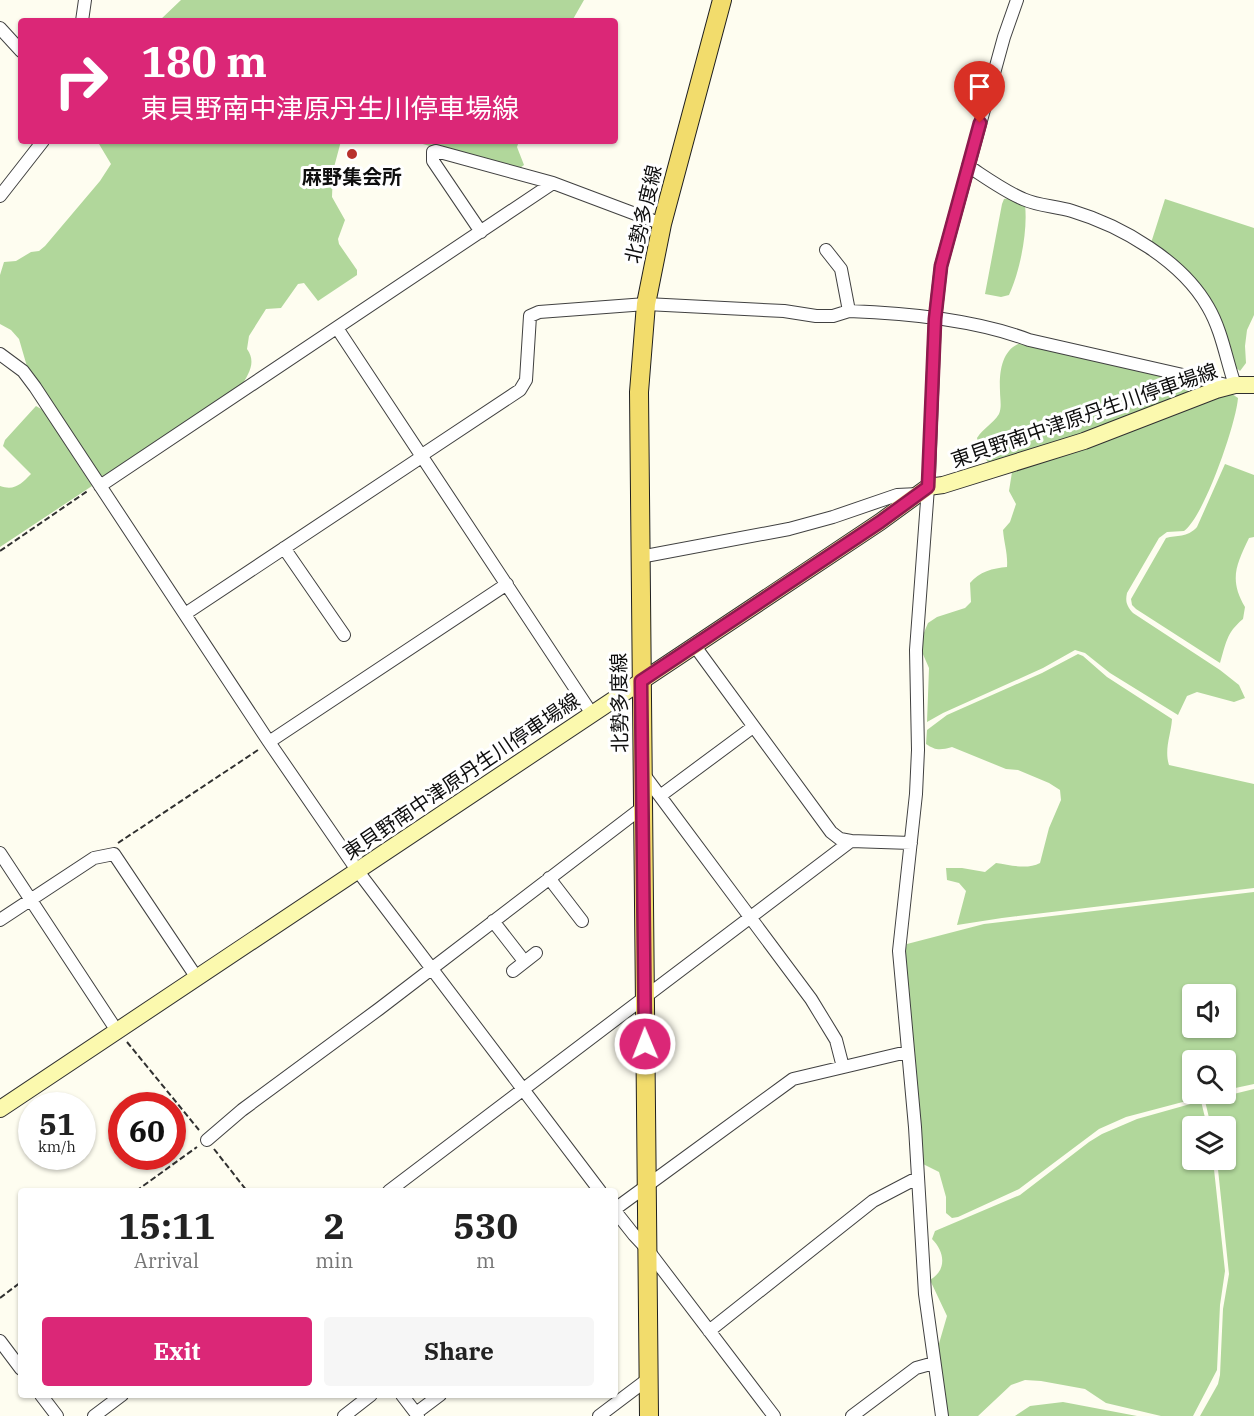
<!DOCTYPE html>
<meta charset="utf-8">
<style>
body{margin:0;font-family:"IBM Plex Serif","Noto Sans JP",serif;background:#f6f6f6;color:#222;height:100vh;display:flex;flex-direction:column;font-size:22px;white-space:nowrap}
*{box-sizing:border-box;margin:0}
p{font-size:20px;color:#767676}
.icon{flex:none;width:33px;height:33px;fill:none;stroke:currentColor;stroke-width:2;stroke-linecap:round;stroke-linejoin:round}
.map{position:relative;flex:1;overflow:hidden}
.sheet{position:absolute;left:18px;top:1188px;width:600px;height:210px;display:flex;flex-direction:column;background:#fff;border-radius:6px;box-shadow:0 2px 4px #0004}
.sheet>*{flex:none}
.hud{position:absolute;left:18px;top:18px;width:600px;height:126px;border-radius:6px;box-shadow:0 2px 4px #0004;background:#db2777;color:#fff;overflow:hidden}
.controls{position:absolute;left:1182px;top:984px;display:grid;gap:12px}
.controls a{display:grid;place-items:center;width:54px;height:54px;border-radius:6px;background:#fff;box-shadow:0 2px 4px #0004;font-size:30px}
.speed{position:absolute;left:18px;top:1092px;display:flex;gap:12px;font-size:30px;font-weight:700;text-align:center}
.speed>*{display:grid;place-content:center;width:78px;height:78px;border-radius:50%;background:#fff;box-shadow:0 2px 4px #0004;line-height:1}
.speed small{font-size:15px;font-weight:400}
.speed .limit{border:9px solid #d22;background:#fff;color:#111}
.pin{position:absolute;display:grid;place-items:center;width:51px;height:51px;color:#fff;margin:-62px -26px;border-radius:50% 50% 50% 0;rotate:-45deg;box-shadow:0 0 6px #0007}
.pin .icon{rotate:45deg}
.me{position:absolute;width:66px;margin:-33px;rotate:359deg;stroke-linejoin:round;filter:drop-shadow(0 0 4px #0008)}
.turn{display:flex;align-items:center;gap:21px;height:126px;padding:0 24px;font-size:27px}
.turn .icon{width:78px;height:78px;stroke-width:2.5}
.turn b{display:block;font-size:42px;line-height:51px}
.eta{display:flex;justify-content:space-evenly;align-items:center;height:102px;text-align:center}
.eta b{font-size:36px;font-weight:700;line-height:42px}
.action{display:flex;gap:12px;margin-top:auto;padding:12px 24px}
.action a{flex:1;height:69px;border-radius:6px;background:#db2777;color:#fff;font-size:24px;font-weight:700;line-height:69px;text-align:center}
.action a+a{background:#f6f6f6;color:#222}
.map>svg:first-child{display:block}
.forest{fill:#b1d79b;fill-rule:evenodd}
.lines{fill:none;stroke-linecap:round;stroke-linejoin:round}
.minor-casing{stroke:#414141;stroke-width:14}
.secondary-casing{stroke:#303030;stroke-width:18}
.primary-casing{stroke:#1f1f1f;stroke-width:20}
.path{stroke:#303030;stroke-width:2;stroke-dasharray:6 3;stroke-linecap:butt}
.minor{stroke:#fff;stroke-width:12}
.secondary{stroke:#fbf9ae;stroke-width:16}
.primary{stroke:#f2dc6c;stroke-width:18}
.route-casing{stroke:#8e194d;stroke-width:15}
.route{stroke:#db2777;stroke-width:10}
.poi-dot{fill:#b8312c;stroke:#fff;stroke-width:2}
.labels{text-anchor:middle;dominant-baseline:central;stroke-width:6;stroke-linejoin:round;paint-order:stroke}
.poi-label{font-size:20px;font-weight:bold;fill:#0e0e0e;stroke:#fff}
.street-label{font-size:20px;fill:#0e0e0e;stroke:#fff}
</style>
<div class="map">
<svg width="1254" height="1416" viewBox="0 0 1254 1416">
<rect width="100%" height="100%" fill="#fefdf0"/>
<!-- forest -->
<path class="forest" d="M 181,0 L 584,0 L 572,21 L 159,21 Z
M 100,141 L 341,141 L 333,171 L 332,197 L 345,220 L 338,239 L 339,244 L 357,270 L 357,275 L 318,301 L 304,283 L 298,284 L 281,308 L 266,309 L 249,336 L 247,349 C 257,363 248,374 241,387 L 107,478 L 100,476 L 28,370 L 19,339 L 11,330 L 0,324 L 0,275 L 4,262 L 16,261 L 31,252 L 39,251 L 45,246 L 100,181 L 111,164 L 99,144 Z
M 398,141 L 519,141 L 517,147 L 524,165 L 517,170 L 419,143 Z
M 1009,198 L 1025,205 C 1028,231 1020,271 1009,295 L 1001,297 L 985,294 L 1002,204 L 1004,199 Z
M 1165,199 L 1254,228 L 1254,315 L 1247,330 L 1245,346 L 1246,363 L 1240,371 L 1235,367 L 1215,307 L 1195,281 L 1151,243 Z
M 1024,342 L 1212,384 L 998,465 L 989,464 L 980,450 L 977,438 C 983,428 993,424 999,414 C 1002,407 1000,399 1000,391 C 999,371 1002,347 1024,342 Z
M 1220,394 L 1232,394 L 1238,398 C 1236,424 1204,517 1184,531 L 1167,532 L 1159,538 L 1127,593 C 1125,602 1127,606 1133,613 L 1220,670 L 1239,685 L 1245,698 L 1234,702 L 1197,692 L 1187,696 L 1178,715 L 1110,673 L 1085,653 L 1075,650 L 1043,668 L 943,713 L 927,722 L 929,668 L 922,652 L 923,635 L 928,623 L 937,617 L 965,608 L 971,602 L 970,583 C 979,572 993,568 1007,567 C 1008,554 1004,543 1003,530 L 1010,522 L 1016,504 L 1009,491 L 1012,472 Z
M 36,406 L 43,410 L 92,486 L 0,547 L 0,486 C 15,491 21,484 31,474 L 3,446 L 5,440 Z
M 1225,464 L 1254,475 L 1254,537 L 1249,538 C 1236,565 1229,580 1245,607 L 1243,619 C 1226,633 1226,644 1220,663 L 1136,609 L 1132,605 L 1131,599 L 1166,538 C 1177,535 1187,538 1197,527 Z
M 1078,654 L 1083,656 L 1107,677 L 1172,719 C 1171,735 1164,749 1169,765 L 1254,784 L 1254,888 L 1002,918 L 957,925 L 966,891 L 959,883 L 947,880 L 946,868 L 962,868 L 985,872 L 996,863 C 1010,865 1027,870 1040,863 L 1049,828 L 1061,800 L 1060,790 L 1049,783 L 1018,770 L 1006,769 L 952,747 C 941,750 936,751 926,744 L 927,730 L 947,715 L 1042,673 Z
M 1254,892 L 1254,1084 L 1226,1090 L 1226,1060 L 1192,1060 L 1192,1094 L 1213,1094 L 1126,1117 L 1099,1129 L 1019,1189 L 958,1217 L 952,1218 L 946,1213 L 946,1197 L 939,1172 L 923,1164 L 905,952 L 907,944 L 984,924 ZM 1192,994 L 1226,994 L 1226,1028 L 1192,1028 Z
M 1254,1089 L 1254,1416 L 1200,1416 L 1218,1384 L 1220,1375 L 1223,1309 L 1229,1274 L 1217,1160 L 1226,1160 L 1226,1126 L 1211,1126 L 1205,1101 Z
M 1201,1101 L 1207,1126 L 1192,1126 L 1192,1160 L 1213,1160 L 1225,1271 L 1220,1305 L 1217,1370 L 1193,1416 L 1161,1416 L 1106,1403 L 1085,1389 L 1041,1381 L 1025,1380 L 1011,1385 L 978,1416 L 948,1416 L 938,1347 L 947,1316 L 930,1280 C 947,1270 945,1252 932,1239 L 935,1231 L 1020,1195 L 1089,1142 L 1102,1134 L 1137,1119 Z
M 1063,1402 L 1137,1416 L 1015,1416 L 1030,1406 Z"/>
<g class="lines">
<!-- minor casing -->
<g class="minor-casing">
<path id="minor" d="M 82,21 L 85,0
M 0,28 L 21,51
M 968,166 C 985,177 1004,191 1023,199 C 1038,206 1056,206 1072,211 C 1122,226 1182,261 1208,307 C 1222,331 1226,359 1235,385
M 0,196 L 43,141
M 481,232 L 433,161 L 433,152 L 436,151 L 553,183
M 826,250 L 841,269 L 849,311 C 906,313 976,320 1029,340 L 1227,385
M 337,328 L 592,714
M 0,354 L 23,371 L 35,387 L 269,742 L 357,870 L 600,1191
M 422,455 L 520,390 L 526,380 L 530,316 L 539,312 L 646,304 L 784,311 L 816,316 L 833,316 L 849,311
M 100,486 L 553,183 L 662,224
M 284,548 L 344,635
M 640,557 L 789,529 L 833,517 L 897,495 L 918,494
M 185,614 L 423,456
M 694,645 L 831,832 L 840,839 L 851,841
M 269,742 L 507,584
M 642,772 L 811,999 L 836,1040 L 843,1067
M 660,796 L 753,727
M 0,853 L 117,1031
M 549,878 L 582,921
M 0,920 L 94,858 L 114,854 L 197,978
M 493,921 L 524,961
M 513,971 L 536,953
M 207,1140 L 242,1110 L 379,1009 L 643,807
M 389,1191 L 851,841 L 911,843
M 615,1209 L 793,1079 L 907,1052
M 615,1211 L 634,1235 L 647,1249 L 774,1416
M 709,1331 L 873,1201 L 917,1178
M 0,1341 L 21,1369
M 41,1395 L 57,1416
M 402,1395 L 418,1416
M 416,1413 L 440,1395
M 94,1416 L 122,1395
M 344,1416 L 371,1395
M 599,1416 L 648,1379
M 852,1416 L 916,1368 L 934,1363
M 942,1416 L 925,1294 L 915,1127 L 899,951 L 916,794 L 918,750 L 916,650 L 929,474 L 935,319 L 941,266 L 1004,37 L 1017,0"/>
</g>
<!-- secondary casing -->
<g class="secondary-casing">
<path id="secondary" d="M 0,1109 L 880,522 L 928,487 L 943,485 L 1084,441 L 1216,390 L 1235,385 L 1254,385"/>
</g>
<!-- primary casing -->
<g class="primary-casing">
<path id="primary" d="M 649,1416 L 639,392 L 646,304 L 662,224 L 722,0"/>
</g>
<!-- path -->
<path class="path" d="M 0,551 L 89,490
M 118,843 L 258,750
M 127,1042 L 199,1130
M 214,1149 L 247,1191
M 136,1191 L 197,1147
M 0,1298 L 21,1282"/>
<!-- minor -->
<use href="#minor" class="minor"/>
<!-- secondary -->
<use href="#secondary" class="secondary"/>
<!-- primary -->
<use href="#primary" class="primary"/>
</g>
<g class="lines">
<!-- route casing -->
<g class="route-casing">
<path id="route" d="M 645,1044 L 641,681 L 880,522 L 928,487 L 935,319 L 941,266 L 980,123"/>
</g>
<!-- route -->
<use href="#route" class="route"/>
</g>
<!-- markers -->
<circle class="poi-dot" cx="352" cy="154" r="6"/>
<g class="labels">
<!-- poi labels -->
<g class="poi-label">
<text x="352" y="176">麻野集会所</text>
</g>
<!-- street labels -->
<g class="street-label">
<text transform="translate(643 214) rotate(-77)">北勢多度線</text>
<text transform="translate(1084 415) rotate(-19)">東貝野南中津原丹生川停車場線</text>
<text transform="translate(619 703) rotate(-91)">北勢多度線</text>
<text transform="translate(461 776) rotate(-34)">東貝野南中津原丹生川停車場線</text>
</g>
</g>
</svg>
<div class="controls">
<a><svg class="icon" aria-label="sound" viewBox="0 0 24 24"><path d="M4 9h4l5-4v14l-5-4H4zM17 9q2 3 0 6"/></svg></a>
<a><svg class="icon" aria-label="search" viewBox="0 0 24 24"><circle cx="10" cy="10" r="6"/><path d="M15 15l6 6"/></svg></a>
<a><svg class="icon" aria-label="layers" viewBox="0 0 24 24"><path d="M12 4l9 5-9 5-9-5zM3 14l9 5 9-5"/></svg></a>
</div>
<div class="speed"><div>51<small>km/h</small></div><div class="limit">60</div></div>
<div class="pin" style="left:980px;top:123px;background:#d93025"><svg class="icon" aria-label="arrive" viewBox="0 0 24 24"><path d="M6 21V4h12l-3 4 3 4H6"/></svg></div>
<svg class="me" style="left:645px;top:1044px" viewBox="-20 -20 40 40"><circle r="17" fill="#db2777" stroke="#fff" stroke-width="3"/><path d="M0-11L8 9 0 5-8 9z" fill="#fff"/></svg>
<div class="hud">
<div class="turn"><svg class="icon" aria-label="right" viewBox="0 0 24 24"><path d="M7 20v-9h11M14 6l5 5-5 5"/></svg><div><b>180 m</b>東貝野南中津原丹生川停車場線</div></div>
</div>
<section class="sheet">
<div class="eta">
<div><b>15:11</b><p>Arrival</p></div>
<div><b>2</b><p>min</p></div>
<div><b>530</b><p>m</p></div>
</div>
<div class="action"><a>Exit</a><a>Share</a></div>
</section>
</div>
